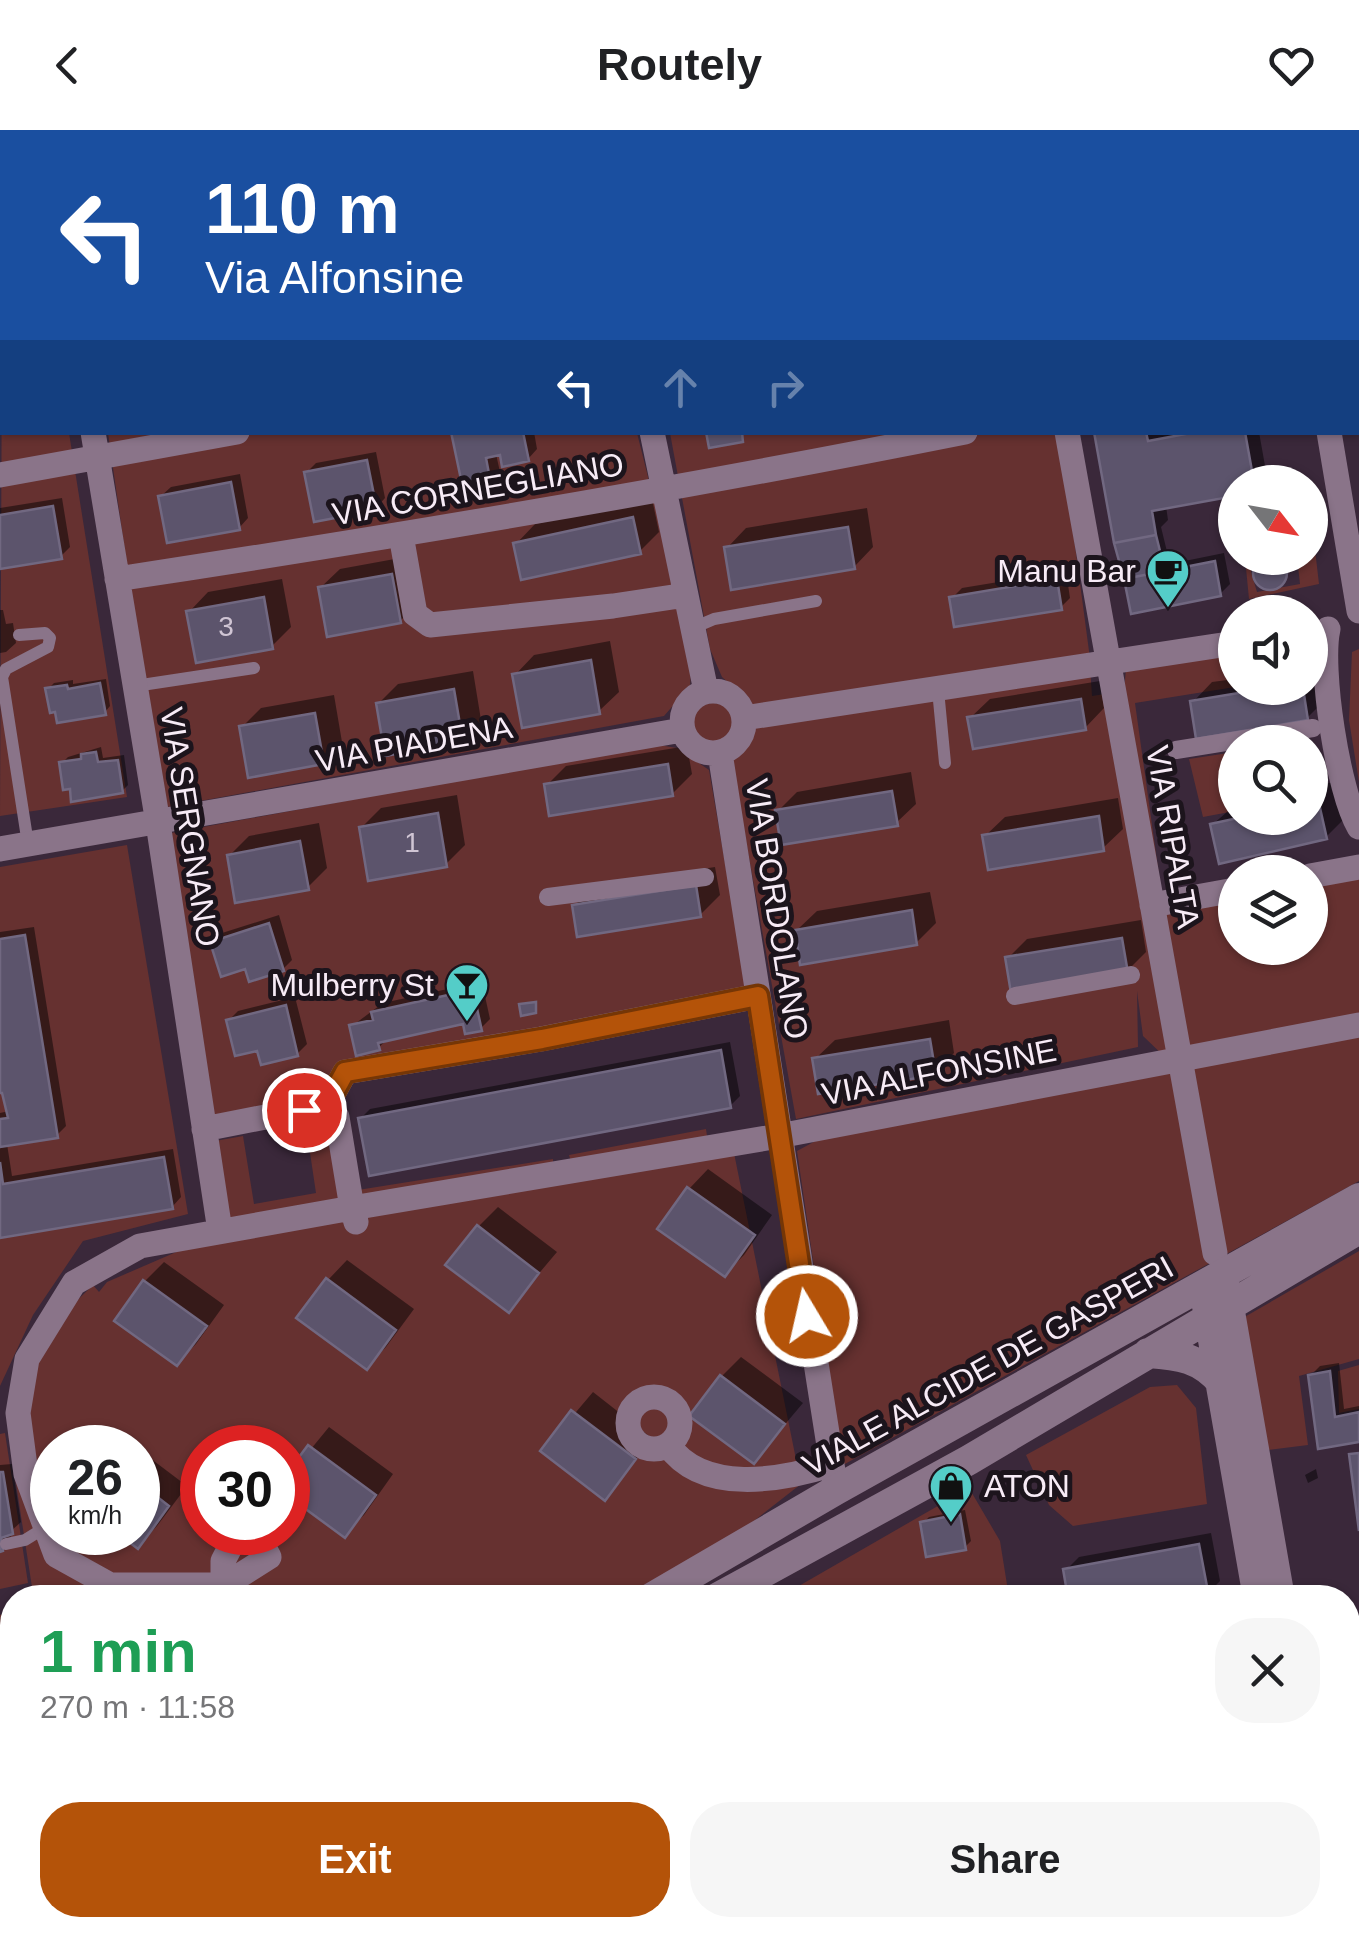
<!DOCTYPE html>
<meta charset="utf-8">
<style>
body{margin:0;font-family:Helvetica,sans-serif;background:#f6f6f6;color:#202124;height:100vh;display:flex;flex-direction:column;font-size:38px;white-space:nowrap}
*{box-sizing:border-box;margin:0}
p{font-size:32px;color:#757577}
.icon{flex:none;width:55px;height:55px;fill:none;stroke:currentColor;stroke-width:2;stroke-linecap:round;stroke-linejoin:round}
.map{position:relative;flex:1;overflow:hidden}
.sheet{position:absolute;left:0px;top:1455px;width:1360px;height:352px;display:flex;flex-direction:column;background:#fff;border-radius:40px 40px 0 0;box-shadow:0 2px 8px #0004}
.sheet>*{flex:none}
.banner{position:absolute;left:0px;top:0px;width:1360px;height:305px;box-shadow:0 2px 8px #0004;background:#1a4fa0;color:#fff;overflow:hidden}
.needle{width:65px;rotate:121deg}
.tools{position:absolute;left:1218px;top:335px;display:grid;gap:20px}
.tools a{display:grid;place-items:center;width:110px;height:110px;border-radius:50%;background:#fff;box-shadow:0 2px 8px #0004;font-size:50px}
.speed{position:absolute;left:30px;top:1295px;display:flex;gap:20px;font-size:50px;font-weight:700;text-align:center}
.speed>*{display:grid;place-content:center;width:130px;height:130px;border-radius:50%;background:#fff;box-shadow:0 2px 8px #0004;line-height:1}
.speed small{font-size:25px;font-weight:400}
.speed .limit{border:15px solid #d22;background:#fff;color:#111}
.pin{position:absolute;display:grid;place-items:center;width:85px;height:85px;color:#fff;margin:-42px;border:5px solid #fff;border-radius:50%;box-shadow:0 2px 10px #0007}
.me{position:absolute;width:110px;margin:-55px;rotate:351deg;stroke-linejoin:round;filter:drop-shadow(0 0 8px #0008)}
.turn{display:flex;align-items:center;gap:35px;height:210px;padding:0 40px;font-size:45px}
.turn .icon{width:130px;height:130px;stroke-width:2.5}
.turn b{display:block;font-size:70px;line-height:85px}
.lanes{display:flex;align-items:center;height:95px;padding:0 40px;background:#0003;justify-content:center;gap:50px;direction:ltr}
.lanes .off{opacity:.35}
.round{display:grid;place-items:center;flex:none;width:105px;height:105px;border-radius:40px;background:#f6f6f6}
.head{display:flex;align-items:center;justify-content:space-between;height:170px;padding:0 40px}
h1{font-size:60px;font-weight:800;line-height:75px;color:#1e9e55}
.button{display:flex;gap:20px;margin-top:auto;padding:20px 40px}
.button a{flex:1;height:115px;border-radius:40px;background:#b45309;color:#fff;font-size:40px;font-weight:800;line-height:115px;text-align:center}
.button a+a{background:#f6f6f6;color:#202124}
header{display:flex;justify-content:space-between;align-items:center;height:130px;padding:0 40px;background:#fff;font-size:45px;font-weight:800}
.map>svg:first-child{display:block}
.green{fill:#663130;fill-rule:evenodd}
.shadow{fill:#0007}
.building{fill:#5c546c;stroke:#716881;stroke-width:2.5}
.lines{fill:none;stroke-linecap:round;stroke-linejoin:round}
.service{stroke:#8a7489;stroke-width:12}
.pedestrian{stroke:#8a7489;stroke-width:18}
.minor{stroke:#8a7489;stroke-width:25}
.tertiary{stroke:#8a7489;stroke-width:30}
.route-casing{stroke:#753606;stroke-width:25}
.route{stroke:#b45309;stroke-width:18}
.labels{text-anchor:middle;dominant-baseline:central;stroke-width:10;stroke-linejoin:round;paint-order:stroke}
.number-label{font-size:28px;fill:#d0c5d4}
.street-label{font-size:32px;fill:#f7ebf6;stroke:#1c141c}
.poi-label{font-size:32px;fill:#f7ebf6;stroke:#1c141c;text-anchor:end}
</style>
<header><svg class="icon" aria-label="back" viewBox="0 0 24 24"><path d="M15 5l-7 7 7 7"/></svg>Routely<svg class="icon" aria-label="heart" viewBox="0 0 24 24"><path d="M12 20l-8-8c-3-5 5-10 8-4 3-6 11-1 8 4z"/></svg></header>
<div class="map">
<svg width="1359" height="1807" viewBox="0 0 1359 1807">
<rect width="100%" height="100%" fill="#3a283a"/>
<!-- green -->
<path class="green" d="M 2,197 L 2,302 L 69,303 L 127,667 L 0,686 Z
M 108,303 L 637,303 L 692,522 L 690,556 L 664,586 L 162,678 Z
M 670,303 L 1060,303 L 1089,521 L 1092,566 L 1124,561 L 1126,539 L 1235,523 L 1235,557 L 1135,573 L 1164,781 L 1235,770 L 1235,818 L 1310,818 L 1310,758 L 1359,749 L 1359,1051 L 843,1335 L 797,1021 L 821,1008 L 1167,929 L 1143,906 L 1137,861 L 1138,917 L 796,989 L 732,633 L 757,579 L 722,547 L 710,519 Z
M 1311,385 L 1319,454 L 1249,469 L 1245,428 L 1252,428 L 1251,442 L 1257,462 L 1300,454 L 1297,428 L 1310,428 Z
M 1359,519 L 1359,652 L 1349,590 L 1352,522 Z
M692 594a21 21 0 1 1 42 0a21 21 0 1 1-42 0Z
M 653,614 L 677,618 L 709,640 L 747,861 L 346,938 L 329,968 L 214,989 L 171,703 Z
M 1235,622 L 1235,681 L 1203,687 L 1189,629 Z
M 127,715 L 188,1084 L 83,1111 L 33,1185 L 0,1256 L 0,737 Z
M 327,994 L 340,1076 L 228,1097 L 215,1011 L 243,1006 L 254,1074 L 316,1063 L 306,996 Z
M 706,999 L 707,1006 L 571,1032 L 569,1025 Z
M 734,1023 L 801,1354 L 736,1405 L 622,1467 L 39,1467 L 37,1457 L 32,1457 L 8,1302 L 57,1190 L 93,1155 L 99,1162 L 107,1152 L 211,1107 ZM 52,1318 L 138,1318 L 138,1402 L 52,1402 ZM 202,1318 L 288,1318 L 288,1402 L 202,1402 Z
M 553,1029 L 553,1034 L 358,1065 L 358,1060 Z
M 1359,1121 L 1359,1229 L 1299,1246 L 1308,1315 L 1259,1321 L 1241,1189 Z
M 1359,1235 L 1359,1279 L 1339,1283 L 1338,1241 Z
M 1177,1255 L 1196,1278 L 1207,1374 L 1073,1396 L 1049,1375 L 1026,1325 L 1150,1257 Z
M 5,1303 L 28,1453 L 0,1459 L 0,1304 Z
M 969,1358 L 1000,1411 L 1009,1467 L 778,1468 Z
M 12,1483 L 12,1758 L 0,1764 L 0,1485 Z
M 190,1795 L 543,1795 L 545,1807 L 168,1807 Z
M 810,1795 L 1012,1795 L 1014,1807 L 812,1807 Z"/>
<!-- shadow -->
<path class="shadow" d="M 469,0 L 562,0 L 563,2 L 469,2 Z
M 755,0 L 755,2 L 641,1 L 642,0 Z
M 997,0 L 1128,0 L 1128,2 L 982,2 Z
M 2,206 L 2,261 L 0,262 L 0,207 Z
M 454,302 L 534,302 L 537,319 L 528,329 L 496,324 L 500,342 L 490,351 Z
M 1096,302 L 1259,302 L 1267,347 L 1262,352 L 1235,352 L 1235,364 L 1166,376 L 1168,390 L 1161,397 L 1170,434 L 1224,423 L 1230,454 L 1220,464 L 1133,481 Z
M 376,322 L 385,368 L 376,378 L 307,342 L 316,333 Z
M 240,344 L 248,388 L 239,398 L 161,366 L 171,357 Z
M 62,368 L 70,417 L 61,426 L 0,436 L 0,378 Z
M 652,369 L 659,402 L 639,422 L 516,414 L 535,394 Z
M 867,378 L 873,417 L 854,437 L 727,418 L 746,398 Z
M 411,426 L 420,472 L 400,491 L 320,458 L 340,439 Z
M 1264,428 L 1289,428 L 1291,437 L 1281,452 L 1269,457 L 1261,454 L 1256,445 Z
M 1066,441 L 1070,468 L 1061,477 L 952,468 L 962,458 Z
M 282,449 L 291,497 L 271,517 L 189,482 L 208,462 Z
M 0,480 L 3,480 L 6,494 L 13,493 L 16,513 L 6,522 L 0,523 Z
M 610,511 L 619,562 L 599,581 L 515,545 L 534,525 Z
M 1321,534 L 1327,568 L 1307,588 L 1193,572 L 1212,552 L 1235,549 L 1235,558 L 1310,558 L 1310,536 Z
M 473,541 L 481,590 L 462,609 L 378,574 L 398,554 Z
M 106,549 L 110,576 L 105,582 L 48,559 L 54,553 L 73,550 L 73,554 Z
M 1100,551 L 1104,578 L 1085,598 L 970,588 L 990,569 Z
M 334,565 L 342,612 L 323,631 L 242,597 L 261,578 Z
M 687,616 L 692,644 L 672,664 L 547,655 L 566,636 Z
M 101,617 L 103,628 L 124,625 L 128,655 L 122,661 L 62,633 L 68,627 Z
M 911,642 L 916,674 L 896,693 L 778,681 L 797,662 Z
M 1337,651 L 1346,687 L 1326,707 L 1212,695 L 1235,675 L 1235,688 L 1310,688 L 1310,658 Z
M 457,665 L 465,715 L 446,734 L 361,698 L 381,678 Z
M 1118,668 L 1123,699 L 1103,718 L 985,706 L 1005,687 Z
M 319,693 L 327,738 L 308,757 L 229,726 L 249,706 Z
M 715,737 L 720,765 L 700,785 L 574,776 L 594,756 Z
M 930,762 L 936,793 L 916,813 L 797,800 L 817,781 Z
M 279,785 L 292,830 L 283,839 L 247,836 L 213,813 L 222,803 Z
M 1141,790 L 1146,822 L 1127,841 L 1008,828 L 1027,809 Z
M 34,797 L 66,996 L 57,1005 L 7,1014 L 12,1046 L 173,1019 L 181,1067 L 172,1077 L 0,1105 L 0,983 L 9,981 L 4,960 L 0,961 L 0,802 Z
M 466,855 L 467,860 L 483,857 L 490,889 L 481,898 L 465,891 L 388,909 L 378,918 L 352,896 L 383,873 Z
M 295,867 L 307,914 L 297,924 L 259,918 L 228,891 L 238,881 Z
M 949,890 L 954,923 L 935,942 L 815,929 L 835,910 Z
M 730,912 L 740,966 L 730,976 L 361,988 L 370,979 Z
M 308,949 L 310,959 L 300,961 L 298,953 Z
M 708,1039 L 772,1085 L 744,1125 L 725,1144 L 689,1059 Z
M 498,1077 L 557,1122 L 508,1180 L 479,1096 Z
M 347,1130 L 414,1179 L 386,1217 L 367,1237 L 328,1150 Z
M 164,1132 L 224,1175 L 196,1214 L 177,1233 L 145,1151 Z
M 741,1227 L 803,1273 L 754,1331 L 693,1285 L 722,1246 Z
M 1339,1233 L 1344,1279 L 1359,1276 L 1359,1309 L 1320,1316 L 1310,1246 L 1320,1236 Z
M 593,1262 L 653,1309 L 604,1367 L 543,1321 Z
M 329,1297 L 393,1344 L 364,1385 L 344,1404 L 288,1363 L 288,1347 Z
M 125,1310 L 135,1318 L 118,1318 Z
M 138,1319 L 187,1356 L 157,1396 L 138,1415 Z
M 12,1334 L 21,1392 L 10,1402 L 11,1409 L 0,1419 L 0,1335 Z
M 1316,1339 L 1318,1348 L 1308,1353 L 1305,1345 Z
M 965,1380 L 971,1411 L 965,1417 L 923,1393 L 929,1387 Z
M 1211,1403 L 1220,1451 L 1207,1464 L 1191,1468 L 1071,1468 L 1066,1440 L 1079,1427 Z
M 12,1556 L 12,1623 L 0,1628 L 0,1558 Z
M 12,1651 L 12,1724 L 0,1726 L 0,1653 Z
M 719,1795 L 783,1795 L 785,1807 L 665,1807 Z
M 912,1795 L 952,1795 L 946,1807 L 906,1807 Z
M 1071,1795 L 1146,1795 L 1148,1807 L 1073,1807 Z"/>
<!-- building -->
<path class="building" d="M 638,0 L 712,0 L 713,2 L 639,2 Z
M 451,302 L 523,302 L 529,331 L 502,337 L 500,325 L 486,328 L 491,354 L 463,359 Z
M 706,302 L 742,302 L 743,312 L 709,318 Z
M 1094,302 L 1146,302 L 1148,311 L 1196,302 L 1245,302 L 1254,352 L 1235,352 L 1235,366 L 1152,381 L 1156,405 L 1114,413 Z
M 367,330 L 377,380 L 314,392 L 304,342 Z
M 231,352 L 240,400 L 167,413 L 158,366 Z
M 53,376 L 62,429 L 0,439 L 0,385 Z
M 633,387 L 641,424 L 521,450 L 513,413 Z
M 848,397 L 855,439 L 731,460 L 724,417 Z
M 1156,405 L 1165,441 L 1124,449 L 1114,413 Z
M1253 443a17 17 0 1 1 34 0a17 17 0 1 1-34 0Z
M 1215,431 L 1221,466 L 1131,484 L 1124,449 Z
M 392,444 L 401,493 L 327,507 L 318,457 Z
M 1057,449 L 1062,480 L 954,497 L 949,467 Z
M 264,467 L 273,519 L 196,533 L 186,481 Z
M 591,530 L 600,584 L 522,598 L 512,544 Z
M 100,553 L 106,585 L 57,593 L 55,582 L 50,583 L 45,558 L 67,555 L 68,559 Z
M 1269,558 L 1303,558 L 1308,590 L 1196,609 L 1190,571 Z
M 454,559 L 463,612 L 385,626 L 376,573 Z
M 1081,569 L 1086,600 L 973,619 L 967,587 Z
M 315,583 L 324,634 L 248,648 L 239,596 Z
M 96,622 L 98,632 L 118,630 L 123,663 L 71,672 L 70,659 L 63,660 L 59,632 L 81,629 L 81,624 Z
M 668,634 L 673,666 L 549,686 L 544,654 Z
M 892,661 L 898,696 L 781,715 L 775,680 Z
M 1318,669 L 1327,709 L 1219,734 L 1210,694 L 1238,688 L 1310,688 L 1310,671 Z
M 438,683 L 447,737 L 368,751 L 359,697 Z
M 1099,686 L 1104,721 L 988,740 L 982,705 Z
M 300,711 L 309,760 L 235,773 L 227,725 Z
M 696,755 L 701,787 L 577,807 L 572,775 Z
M 912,780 L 917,815 L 800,835 L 795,800 Z
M 269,793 L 284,841 L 249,852 L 245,839 L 221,847 L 210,812 Z
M 25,805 L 58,1008 L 0,1017 L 0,989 L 8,988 L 2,963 L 0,963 L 0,809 Z
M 1122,808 L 1128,843 L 1011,863 L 1005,827 Z
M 457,863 L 458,868 L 474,865 L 482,901 L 465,904 L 463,894 L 378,913 L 380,920 L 356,926 L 349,895 L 373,890 L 371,882 Z
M 536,872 L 536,883 L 521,886 L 519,874 Z
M 286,875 L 298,926 L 261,935 L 257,921 L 235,926 L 226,890 Z
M 930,909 L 936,945 L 818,964 L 812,928 Z
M 721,920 L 731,978 L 369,1046 L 358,988 Z
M 164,1027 L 173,1079 L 0,1108 L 0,1032 L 3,1054 Z
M 687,1057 L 755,1105 L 725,1147 L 657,1099 Z
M 477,1095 L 539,1143 L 509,1183 L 445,1135 Z
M 326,1148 L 396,1200 L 367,1240 L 296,1188 Z
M 143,1150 L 207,1196 L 177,1236 L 114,1191 Z
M 1330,1241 L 1335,1287 L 1359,1282 L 1359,1312 L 1318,1319 L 1308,1245 Z
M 720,1245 L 785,1294 L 754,1334 L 689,1286 Z
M 571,1280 L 636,1329 L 605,1371 L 540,1321 Z
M 308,1315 L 376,1365 L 345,1408 L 288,1366 L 288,1342 Z
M 1359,1323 L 1359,1401 L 1349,1324 Z
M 0,1342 L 3,1342 L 13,1404 L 1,1408 L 3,1421 L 0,1422 Z
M 138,1352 L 169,1376 L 138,1419 L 116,1402 L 138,1402 Z
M 960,1384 L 966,1420 L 926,1427 L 920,1392 Z
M 1199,1414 L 1209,1467 L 1068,1468 L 1063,1439 Z
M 10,1552 L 12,1552 L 12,1626 L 0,1628 L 0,1565 L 12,1563 Z
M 12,1657 L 12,1727 L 0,1729 L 0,1659 Z
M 562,1795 L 581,1795 L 582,1807 L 564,1807 Z
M 773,1795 L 775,1807 L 688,1807 L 756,1795 Z
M 909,1795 L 946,1795 L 941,1807 L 903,1807 Z
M 1069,1795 L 1136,1795 L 1138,1807 L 1071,1807 Z"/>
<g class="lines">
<!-- service -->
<path class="service" d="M 693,498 L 714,489 L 816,471
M 19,505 L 45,503 L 50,508 L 48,517 L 6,539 L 2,547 L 28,714
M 135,556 L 254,538
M 938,560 L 945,633
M 32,1360 L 52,1344
M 6,1414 L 25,1410 L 46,1397
M 0,1781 L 12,1774"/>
<!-- pedestrian -->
<path class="pedestrian" d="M 1176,620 L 1313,598
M 548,767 L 705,747
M 1015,866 L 1131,845"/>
<!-- minor -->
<path class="minor" d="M 47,0 L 47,2
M 597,0 L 597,2
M 1358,134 L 1359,134
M 0,187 L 2,186
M 93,302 L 158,693 L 220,1101
M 652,302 L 706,561
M 1067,302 L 1215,1123
M 1329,302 L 1359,481
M 0,345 L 237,302
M 401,405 L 415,484 L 430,495 L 613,476 L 686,465
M 117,449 C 401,406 684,358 965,302
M 1328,499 C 1319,537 1338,662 1359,697
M682 592a31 31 0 1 1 62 0a31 31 0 1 1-62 0Z
M 744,588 L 1235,513
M 720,623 L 836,1360
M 0,719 L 682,600
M 1310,746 L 1359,737
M 1152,775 L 1235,760
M 327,975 L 337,987 L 352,1078 L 779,1006 L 1359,895
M 327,975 L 345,942 L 541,909 L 758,866
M 204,999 L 327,975
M628 1293a26 26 0 1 1 52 0a26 26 0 1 1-52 0Z
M 668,1315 C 703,1365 781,1350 830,1335
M 243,1402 L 262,1414 L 269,1427 L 225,1455 L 110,1455 L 56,1425 L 26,1344 L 18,1283 L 27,1229 L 74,1153 L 140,1116 L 352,1078 L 356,1092
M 223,1455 L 223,1431 L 238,1402
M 801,1795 L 804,1807"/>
<!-- tertiary -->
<path class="tertiary" d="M 1226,1159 L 1280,1468
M 1206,1170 L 1258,1468
M 1148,1223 C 1179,1225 1201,1228 1222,1253
M 651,1468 L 836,1360 L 1359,1068
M 717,1468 L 969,1330 L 1359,1099
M 1314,1795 L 1316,1807
M 25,1807 L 47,1795
M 89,1807 L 112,1795"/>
</g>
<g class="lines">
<!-- route casing -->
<g class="route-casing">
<path id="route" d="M 304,980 L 327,975 L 345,942 L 542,909 L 758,866 L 807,1186"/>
</g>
<!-- route -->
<use href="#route" class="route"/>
</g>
<!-- icons -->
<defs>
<g id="cafe-pin" transform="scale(2.25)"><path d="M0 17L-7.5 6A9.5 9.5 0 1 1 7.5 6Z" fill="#54cdc8" stroke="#1c141c"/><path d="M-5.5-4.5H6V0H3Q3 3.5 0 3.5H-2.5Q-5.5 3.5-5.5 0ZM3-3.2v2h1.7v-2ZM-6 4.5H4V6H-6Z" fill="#111"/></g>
<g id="bar-pin" transform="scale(2.25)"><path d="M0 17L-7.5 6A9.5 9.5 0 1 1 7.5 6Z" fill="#54cdc8" stroke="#1c141c"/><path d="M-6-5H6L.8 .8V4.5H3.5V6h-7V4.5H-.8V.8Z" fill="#111"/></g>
<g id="shop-pin" transform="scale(2.25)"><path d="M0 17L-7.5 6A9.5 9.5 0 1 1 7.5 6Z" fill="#54cdc8" stroke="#1c141c"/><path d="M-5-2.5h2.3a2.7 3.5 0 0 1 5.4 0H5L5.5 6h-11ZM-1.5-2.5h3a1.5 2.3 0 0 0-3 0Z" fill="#111"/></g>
</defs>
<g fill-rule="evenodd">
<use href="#cafe-pin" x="1168" y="441"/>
<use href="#bar-pin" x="467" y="855"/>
<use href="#shop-pin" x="951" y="1356"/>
</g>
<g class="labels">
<!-- number labels -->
<g class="number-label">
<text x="226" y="496">3</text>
<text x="412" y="712">1</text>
</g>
<!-- street labels -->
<g class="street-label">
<text transform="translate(478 359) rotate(-10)">VIA CORNEGLIANO</text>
<text transform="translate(414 614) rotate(-10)">VIA PIADENA</text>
<text transform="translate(190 697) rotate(81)">VIA SERGNANO</text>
<text transform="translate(1173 707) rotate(80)">VIA RIPALTA</text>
<text transform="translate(777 779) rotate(81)">VIA BORDOLANO</text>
<text transform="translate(939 942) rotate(-11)">VIA ALFONSINE</text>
<text transform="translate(988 1236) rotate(-29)">VIALE ALCIDE DE GASPERI</text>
</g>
<!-- poi labels -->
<g class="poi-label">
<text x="1136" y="441">Manu Bar</text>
<text x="434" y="855">Mulberry St</text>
<text x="984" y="1356" text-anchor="start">ATON</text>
</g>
</g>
</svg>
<div class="tools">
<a><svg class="needle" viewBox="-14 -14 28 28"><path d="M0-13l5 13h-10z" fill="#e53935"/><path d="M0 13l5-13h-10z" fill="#757577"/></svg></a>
<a><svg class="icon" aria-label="sound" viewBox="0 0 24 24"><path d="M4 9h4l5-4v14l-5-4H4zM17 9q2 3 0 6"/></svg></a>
<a><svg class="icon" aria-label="search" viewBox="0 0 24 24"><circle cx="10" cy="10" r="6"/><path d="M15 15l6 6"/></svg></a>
<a><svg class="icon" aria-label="layers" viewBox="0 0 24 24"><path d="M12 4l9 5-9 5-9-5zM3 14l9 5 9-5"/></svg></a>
</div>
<div class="speed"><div>26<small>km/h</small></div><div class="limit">30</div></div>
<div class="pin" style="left:304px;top:980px;background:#d93025"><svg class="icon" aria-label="arrive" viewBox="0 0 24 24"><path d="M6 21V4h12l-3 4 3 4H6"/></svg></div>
<svg class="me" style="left:807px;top:1186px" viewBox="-20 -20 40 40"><circle r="17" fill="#b45309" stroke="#fff" stroke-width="3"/><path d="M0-11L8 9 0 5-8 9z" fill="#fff"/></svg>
<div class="banner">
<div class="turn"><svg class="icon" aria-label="left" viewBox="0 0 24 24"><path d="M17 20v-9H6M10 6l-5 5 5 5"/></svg><div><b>110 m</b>Via Alfonsine</div></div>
<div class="lanes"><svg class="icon" aria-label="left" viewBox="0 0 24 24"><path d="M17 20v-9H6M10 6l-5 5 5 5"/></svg><svg class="icon off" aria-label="ahead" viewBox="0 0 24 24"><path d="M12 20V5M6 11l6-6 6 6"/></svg><svg class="icon off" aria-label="right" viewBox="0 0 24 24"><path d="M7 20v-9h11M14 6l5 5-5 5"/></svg></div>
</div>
<section class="sheet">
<div class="head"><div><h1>1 min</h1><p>270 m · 11:58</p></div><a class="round"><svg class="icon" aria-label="close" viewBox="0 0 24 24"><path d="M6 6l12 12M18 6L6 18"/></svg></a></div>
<div class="button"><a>Exit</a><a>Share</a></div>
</section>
</div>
